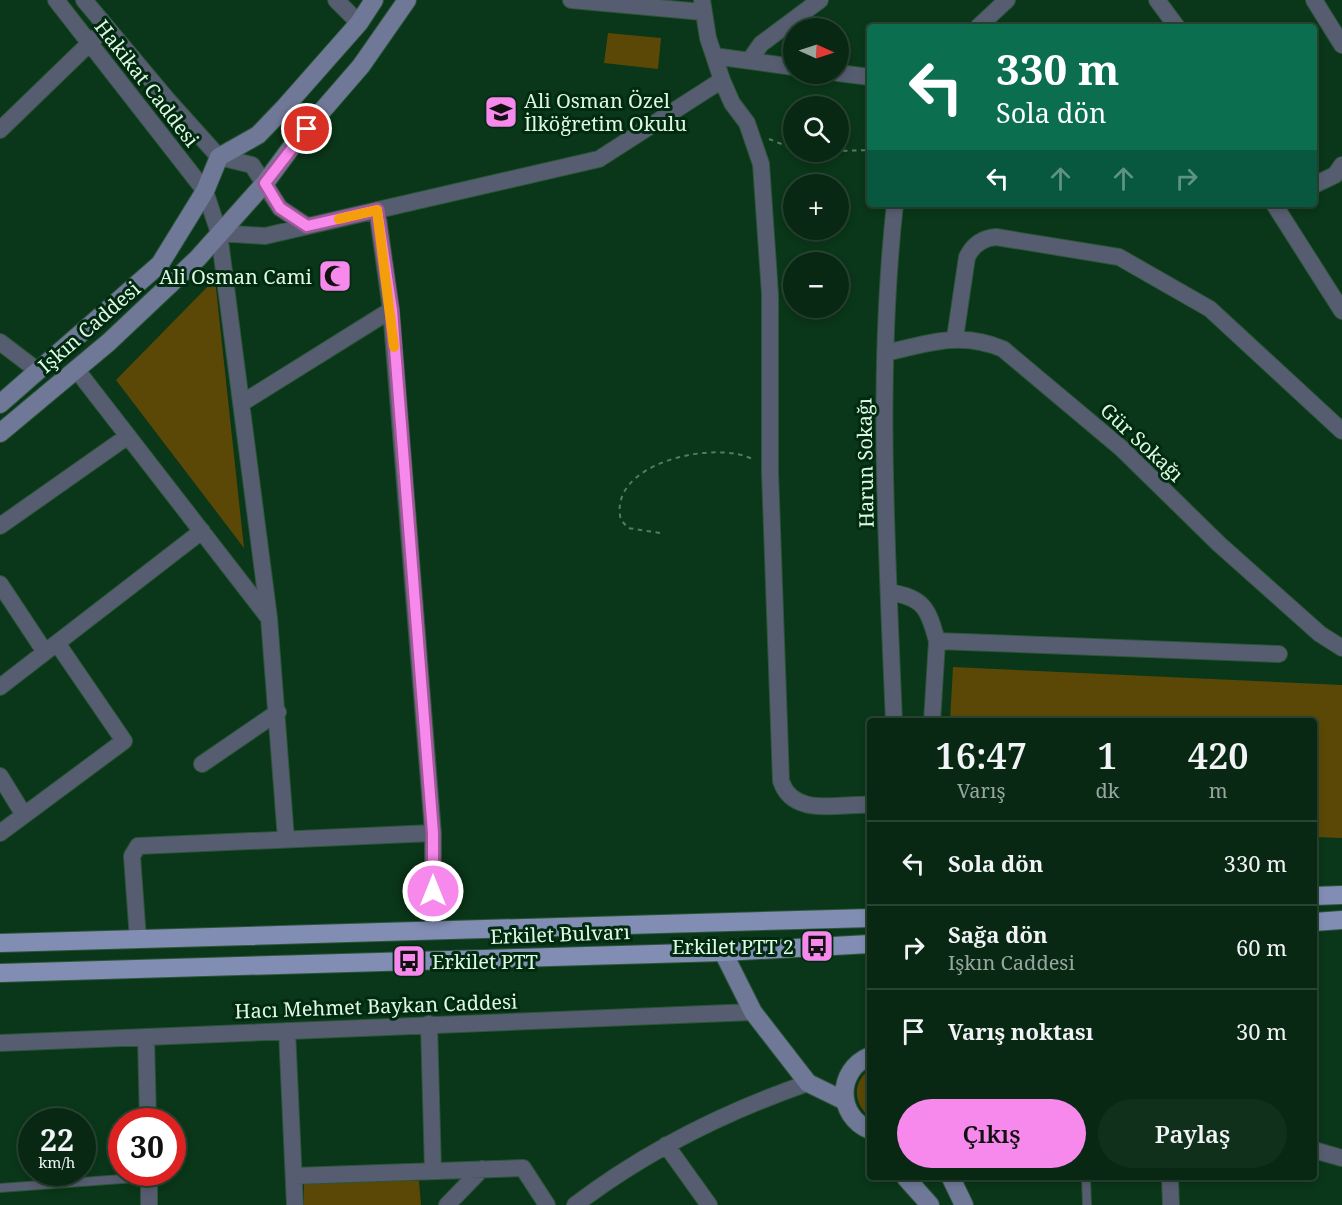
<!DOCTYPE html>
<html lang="tr">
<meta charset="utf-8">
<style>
body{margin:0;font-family:"Noto Serif",serif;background:#11301c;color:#f1f3f6;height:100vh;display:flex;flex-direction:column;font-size:22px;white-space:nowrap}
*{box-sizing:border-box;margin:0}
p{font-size:20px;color:#98a6a0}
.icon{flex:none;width:33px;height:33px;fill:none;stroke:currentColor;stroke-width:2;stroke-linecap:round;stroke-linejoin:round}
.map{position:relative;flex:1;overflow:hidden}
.sheet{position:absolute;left:867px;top:718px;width:450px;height:462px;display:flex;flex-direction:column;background:#082813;border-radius:6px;box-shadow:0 3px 9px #0003,0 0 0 2px #294433}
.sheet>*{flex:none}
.top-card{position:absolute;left:867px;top:24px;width:450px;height:183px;border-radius:6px;box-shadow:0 3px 9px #0003,0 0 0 2px #294433;background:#0b6e4f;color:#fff;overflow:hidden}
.needle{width:39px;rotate:93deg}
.controls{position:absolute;left:783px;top:18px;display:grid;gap:12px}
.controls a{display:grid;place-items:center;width:66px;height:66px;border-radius:50%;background:#082813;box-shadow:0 3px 9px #0003,0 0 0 2px #294433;font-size:30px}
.speed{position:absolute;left:18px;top:1108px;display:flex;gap:12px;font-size:30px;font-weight:700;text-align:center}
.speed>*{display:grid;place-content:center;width:78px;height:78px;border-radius:50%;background:#082813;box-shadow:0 3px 9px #0003,0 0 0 2px #294433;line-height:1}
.speed small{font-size:15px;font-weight:400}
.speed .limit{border:9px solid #d22;background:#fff;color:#111}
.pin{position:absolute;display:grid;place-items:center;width:51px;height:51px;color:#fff;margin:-26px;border:3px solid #fff;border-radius:50%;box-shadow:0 2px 6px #0007}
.me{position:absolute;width:66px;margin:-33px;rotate:0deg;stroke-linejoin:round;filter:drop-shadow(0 0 4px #0008)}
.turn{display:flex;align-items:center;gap:21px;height:126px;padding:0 30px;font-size:27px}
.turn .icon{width:78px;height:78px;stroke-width:2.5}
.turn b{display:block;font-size:42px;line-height:51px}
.lanes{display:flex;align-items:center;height:57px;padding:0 30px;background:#0003;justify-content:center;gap:30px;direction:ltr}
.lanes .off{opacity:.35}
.eta{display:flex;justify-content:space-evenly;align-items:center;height:102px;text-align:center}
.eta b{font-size:36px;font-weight:600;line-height:42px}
.cta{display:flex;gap:12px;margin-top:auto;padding:12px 30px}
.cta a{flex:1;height:69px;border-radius:36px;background:#f788ec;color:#111;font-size:24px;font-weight:600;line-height:69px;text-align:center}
.cta a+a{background:#11301c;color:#f1f3f6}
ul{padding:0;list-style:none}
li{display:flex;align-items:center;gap:18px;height:84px;padding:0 30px;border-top:2px solid #294433}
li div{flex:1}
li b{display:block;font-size:22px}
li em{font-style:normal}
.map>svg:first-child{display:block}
.green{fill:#5b4806}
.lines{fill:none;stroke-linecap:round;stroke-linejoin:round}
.lane-casing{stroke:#2c5539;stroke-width:10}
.street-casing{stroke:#2c5539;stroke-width:18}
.secondary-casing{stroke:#2c5539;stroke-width:20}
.primary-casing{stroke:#2c5539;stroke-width:20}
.path{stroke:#567b61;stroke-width:2;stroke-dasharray:4.5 4.5;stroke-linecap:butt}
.lane{stroke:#575d70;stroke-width:8}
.street{stroke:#575d70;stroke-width:16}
.secondary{stroke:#6f7896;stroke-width:18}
.primary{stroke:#818db3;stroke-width:18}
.route-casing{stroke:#a15899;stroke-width:15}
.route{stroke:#f788ec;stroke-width:10}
.slow{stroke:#f59e0b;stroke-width:10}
.labels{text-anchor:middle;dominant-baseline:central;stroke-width:6;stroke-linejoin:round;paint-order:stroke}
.street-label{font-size:20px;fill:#e0f7e4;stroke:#002b10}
.poi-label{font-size:20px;fill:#e0f7e4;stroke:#002b10;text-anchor:start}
</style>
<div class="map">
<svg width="1342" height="1205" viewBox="0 0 1342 1205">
<rect width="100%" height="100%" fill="#0a3619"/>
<!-- green -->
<path class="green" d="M 608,33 L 661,38 L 658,69 L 604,63 Z
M 215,279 L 244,548 L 116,380 Z
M 953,667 L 1342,685 L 1342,838 L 1314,837 L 1314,722 L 950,721 Z
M 870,1069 L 870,1117 C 853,1104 852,1082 870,1069 Z
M 304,1181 L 419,1181 L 421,1205 L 304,1205 Z"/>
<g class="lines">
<!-- lane casing -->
<g class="lane-casing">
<path id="lane" d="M 1086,1178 L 1087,1205
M 0,1188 L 149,1177"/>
</g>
<!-- street casing -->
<g class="street-casing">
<path id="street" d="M 56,0 L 205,191 L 219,233 L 265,236 L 599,159 L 722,80
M 84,0 L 166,98 L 219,157 L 252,165 L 280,208 L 307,226
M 336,0 L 359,23
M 571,0 L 703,12
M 702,0 L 708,38 L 722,80 L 732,103 L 747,123 L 761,164 L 770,294 L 770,472 L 781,781 C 793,818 840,803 870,805
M 1157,0 L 1177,27
M 1314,0 L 1342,45
M 978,27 L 1007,0
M 714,56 L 794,67
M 749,61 L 761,44 L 820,0
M 838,73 L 870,77
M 0,130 L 96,37
M 1314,185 L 1335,175 L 1342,165
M 1274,204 L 1342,311
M 377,210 L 391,310 L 433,833 L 433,931
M 219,233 L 269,618 L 286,839
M 955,338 L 967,257 C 973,245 982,238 996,237 L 1119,257 L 1210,309 L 1342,431
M 0,342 L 38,371
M 886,353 C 928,343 961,331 1003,349 L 1121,448 L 1219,544 L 1320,634 L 1342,648
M 76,369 L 268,617
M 242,403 L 391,310
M 0,526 L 128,436
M 0,584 L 45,652
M 889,592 C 924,598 928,608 937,641 L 1279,654
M 0,687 L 202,531
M 894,722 C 887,550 876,375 895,204
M 932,722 L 937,641
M 202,764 L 278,712
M 0,776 L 24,815
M 0,833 L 124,741 L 57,643
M 138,939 L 132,856 L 138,846 L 433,833
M 429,1024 L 433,1171
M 287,1031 L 295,1205
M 146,1037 L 148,1122
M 0,1043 L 753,1012
M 666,1145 L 709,1205
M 1314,1150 L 1342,1158
M 149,1173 L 149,1205
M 294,1176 L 523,1168 L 547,1205
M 1170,1178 L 1171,1205
M 447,1205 L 482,1169
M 575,1205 C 646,1151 724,1112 808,1083"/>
</g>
<!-- secondary casing -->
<g class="secondary-casing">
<path id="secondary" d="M 0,404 L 160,264 L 205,191 L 219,157 L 258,135 L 284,108 L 359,23 L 374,0
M 0,433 L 109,342 L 198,258 L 265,183 L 296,141 L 361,66 L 407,0
M 723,952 L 753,1012 L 808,1083 L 845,1101
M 870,1056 C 836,1070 836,1116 870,1130
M 906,1178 L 930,1205
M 951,1178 L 964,1205"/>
</g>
<!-- primary casing -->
<g class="primary-casing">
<path id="primary" d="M 1314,896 L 1342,895
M 1314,922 L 1342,920
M 0,943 L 870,918
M 0,973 L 723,952 L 870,944"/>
</g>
<!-- path -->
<path class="path" d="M 769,139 L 794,149
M 807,152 L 870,150
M 660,533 L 628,528 L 621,520 C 606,462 718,439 754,460"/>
<!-- lane -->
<use href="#lane" class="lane"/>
<!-- street -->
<use href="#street" class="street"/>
<!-- secondary -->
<use href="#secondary" class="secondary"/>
<!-- primary -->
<use href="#primary" class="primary"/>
</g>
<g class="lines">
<!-- route casing -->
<g class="route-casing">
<path id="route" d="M 307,129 L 265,183 L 280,208 L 307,226 L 377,210 L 392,310 L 433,833 L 433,891"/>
</g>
<!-- route -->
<use href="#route" class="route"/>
<!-- slow -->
<path class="slow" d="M 339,219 L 377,210 L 394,347"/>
</g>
<!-- icons -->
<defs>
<g id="school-square" transform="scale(1.725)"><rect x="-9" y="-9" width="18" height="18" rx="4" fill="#f788ec" stroke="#002b10"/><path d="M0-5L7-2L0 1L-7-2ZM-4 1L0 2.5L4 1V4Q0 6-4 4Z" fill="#111"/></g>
<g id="mosque-square" transform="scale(1.725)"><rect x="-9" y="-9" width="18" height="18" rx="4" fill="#f788ec" stroke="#002b10"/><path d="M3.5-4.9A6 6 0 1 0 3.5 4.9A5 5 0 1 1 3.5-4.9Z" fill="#111"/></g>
<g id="bus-square" transform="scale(1.725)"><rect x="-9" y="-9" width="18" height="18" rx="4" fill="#f788ec" stroke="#002b10"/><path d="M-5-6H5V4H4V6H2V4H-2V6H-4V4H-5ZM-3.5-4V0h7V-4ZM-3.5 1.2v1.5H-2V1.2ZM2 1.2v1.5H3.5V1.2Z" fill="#111"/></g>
</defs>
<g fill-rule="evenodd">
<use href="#school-square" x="501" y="112"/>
<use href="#mosque-square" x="335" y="276"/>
<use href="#bus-square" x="817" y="946"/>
<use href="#bus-square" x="409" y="961"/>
</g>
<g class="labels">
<!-- street labels -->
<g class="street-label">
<text transform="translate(147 83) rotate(52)">Hakikat Caddesi</text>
<text transform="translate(89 327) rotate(-41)">Işkın Caddesi</text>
<text transform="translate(1142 442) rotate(43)">Gür Sokağı</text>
<text transform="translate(865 463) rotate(-91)">Harun Sokağı</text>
<text transform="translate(560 934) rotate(-2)">Erkilet Bulvarı</text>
<text transform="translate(376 1006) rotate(-2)">Hacı Mehmet Baykan Caddesi</text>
</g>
<!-- poi labels -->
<g class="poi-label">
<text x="524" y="100">Ali Osman Özel<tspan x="524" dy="23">İlköğretim Okulu</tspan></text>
<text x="312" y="276" text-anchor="end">Ali Osman Cami</text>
<text x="794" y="946" text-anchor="end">Erkilet PTT 2</text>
<text x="432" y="961">Erkilet PTT</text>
</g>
</g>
</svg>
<div class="controls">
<a><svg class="needle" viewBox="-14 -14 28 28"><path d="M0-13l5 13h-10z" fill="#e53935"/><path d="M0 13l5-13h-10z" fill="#98a6a0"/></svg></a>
<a><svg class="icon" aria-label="search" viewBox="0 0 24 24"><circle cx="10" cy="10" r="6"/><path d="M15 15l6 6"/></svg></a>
<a>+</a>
<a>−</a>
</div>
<div class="speed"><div>22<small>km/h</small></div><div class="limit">30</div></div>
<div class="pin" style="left:307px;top:129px;background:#d93025"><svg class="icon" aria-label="arrive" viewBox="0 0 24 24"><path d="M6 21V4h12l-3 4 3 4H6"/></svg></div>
<svg class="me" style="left:433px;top:891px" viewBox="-20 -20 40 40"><circle r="17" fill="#f788ec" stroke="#fff" stroke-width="3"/><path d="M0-11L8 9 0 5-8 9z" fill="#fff"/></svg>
<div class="top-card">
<div class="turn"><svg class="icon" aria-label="left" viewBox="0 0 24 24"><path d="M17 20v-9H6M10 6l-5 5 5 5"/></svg><div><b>330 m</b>Sola dön</div></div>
<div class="lanes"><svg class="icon" aria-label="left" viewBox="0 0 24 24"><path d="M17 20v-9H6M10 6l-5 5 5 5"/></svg><svg class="icon off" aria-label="ahead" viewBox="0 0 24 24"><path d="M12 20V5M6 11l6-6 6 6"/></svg><svg class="icon off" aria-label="ahead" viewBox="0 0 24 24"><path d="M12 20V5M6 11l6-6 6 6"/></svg><svg class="icon off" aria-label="right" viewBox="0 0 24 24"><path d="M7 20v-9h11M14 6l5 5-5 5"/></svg></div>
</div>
<section class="sheet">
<div class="eta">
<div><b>16:47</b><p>Varış</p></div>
<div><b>1</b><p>dk</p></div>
<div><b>420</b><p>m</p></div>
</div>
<ul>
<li><svg class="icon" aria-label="left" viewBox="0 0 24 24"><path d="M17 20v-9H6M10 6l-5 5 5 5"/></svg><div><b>Sola dön</b></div><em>330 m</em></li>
<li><svg class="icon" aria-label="right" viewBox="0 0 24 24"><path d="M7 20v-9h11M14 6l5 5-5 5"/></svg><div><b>Sağa dön</b><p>Işkın Caddesi</p></div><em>60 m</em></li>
<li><svg class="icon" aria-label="arrive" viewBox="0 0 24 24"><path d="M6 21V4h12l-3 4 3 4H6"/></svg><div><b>Varış noktası</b></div><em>30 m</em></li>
</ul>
<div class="cta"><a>Çıkış</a><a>Paylaş</a></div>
</section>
</div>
